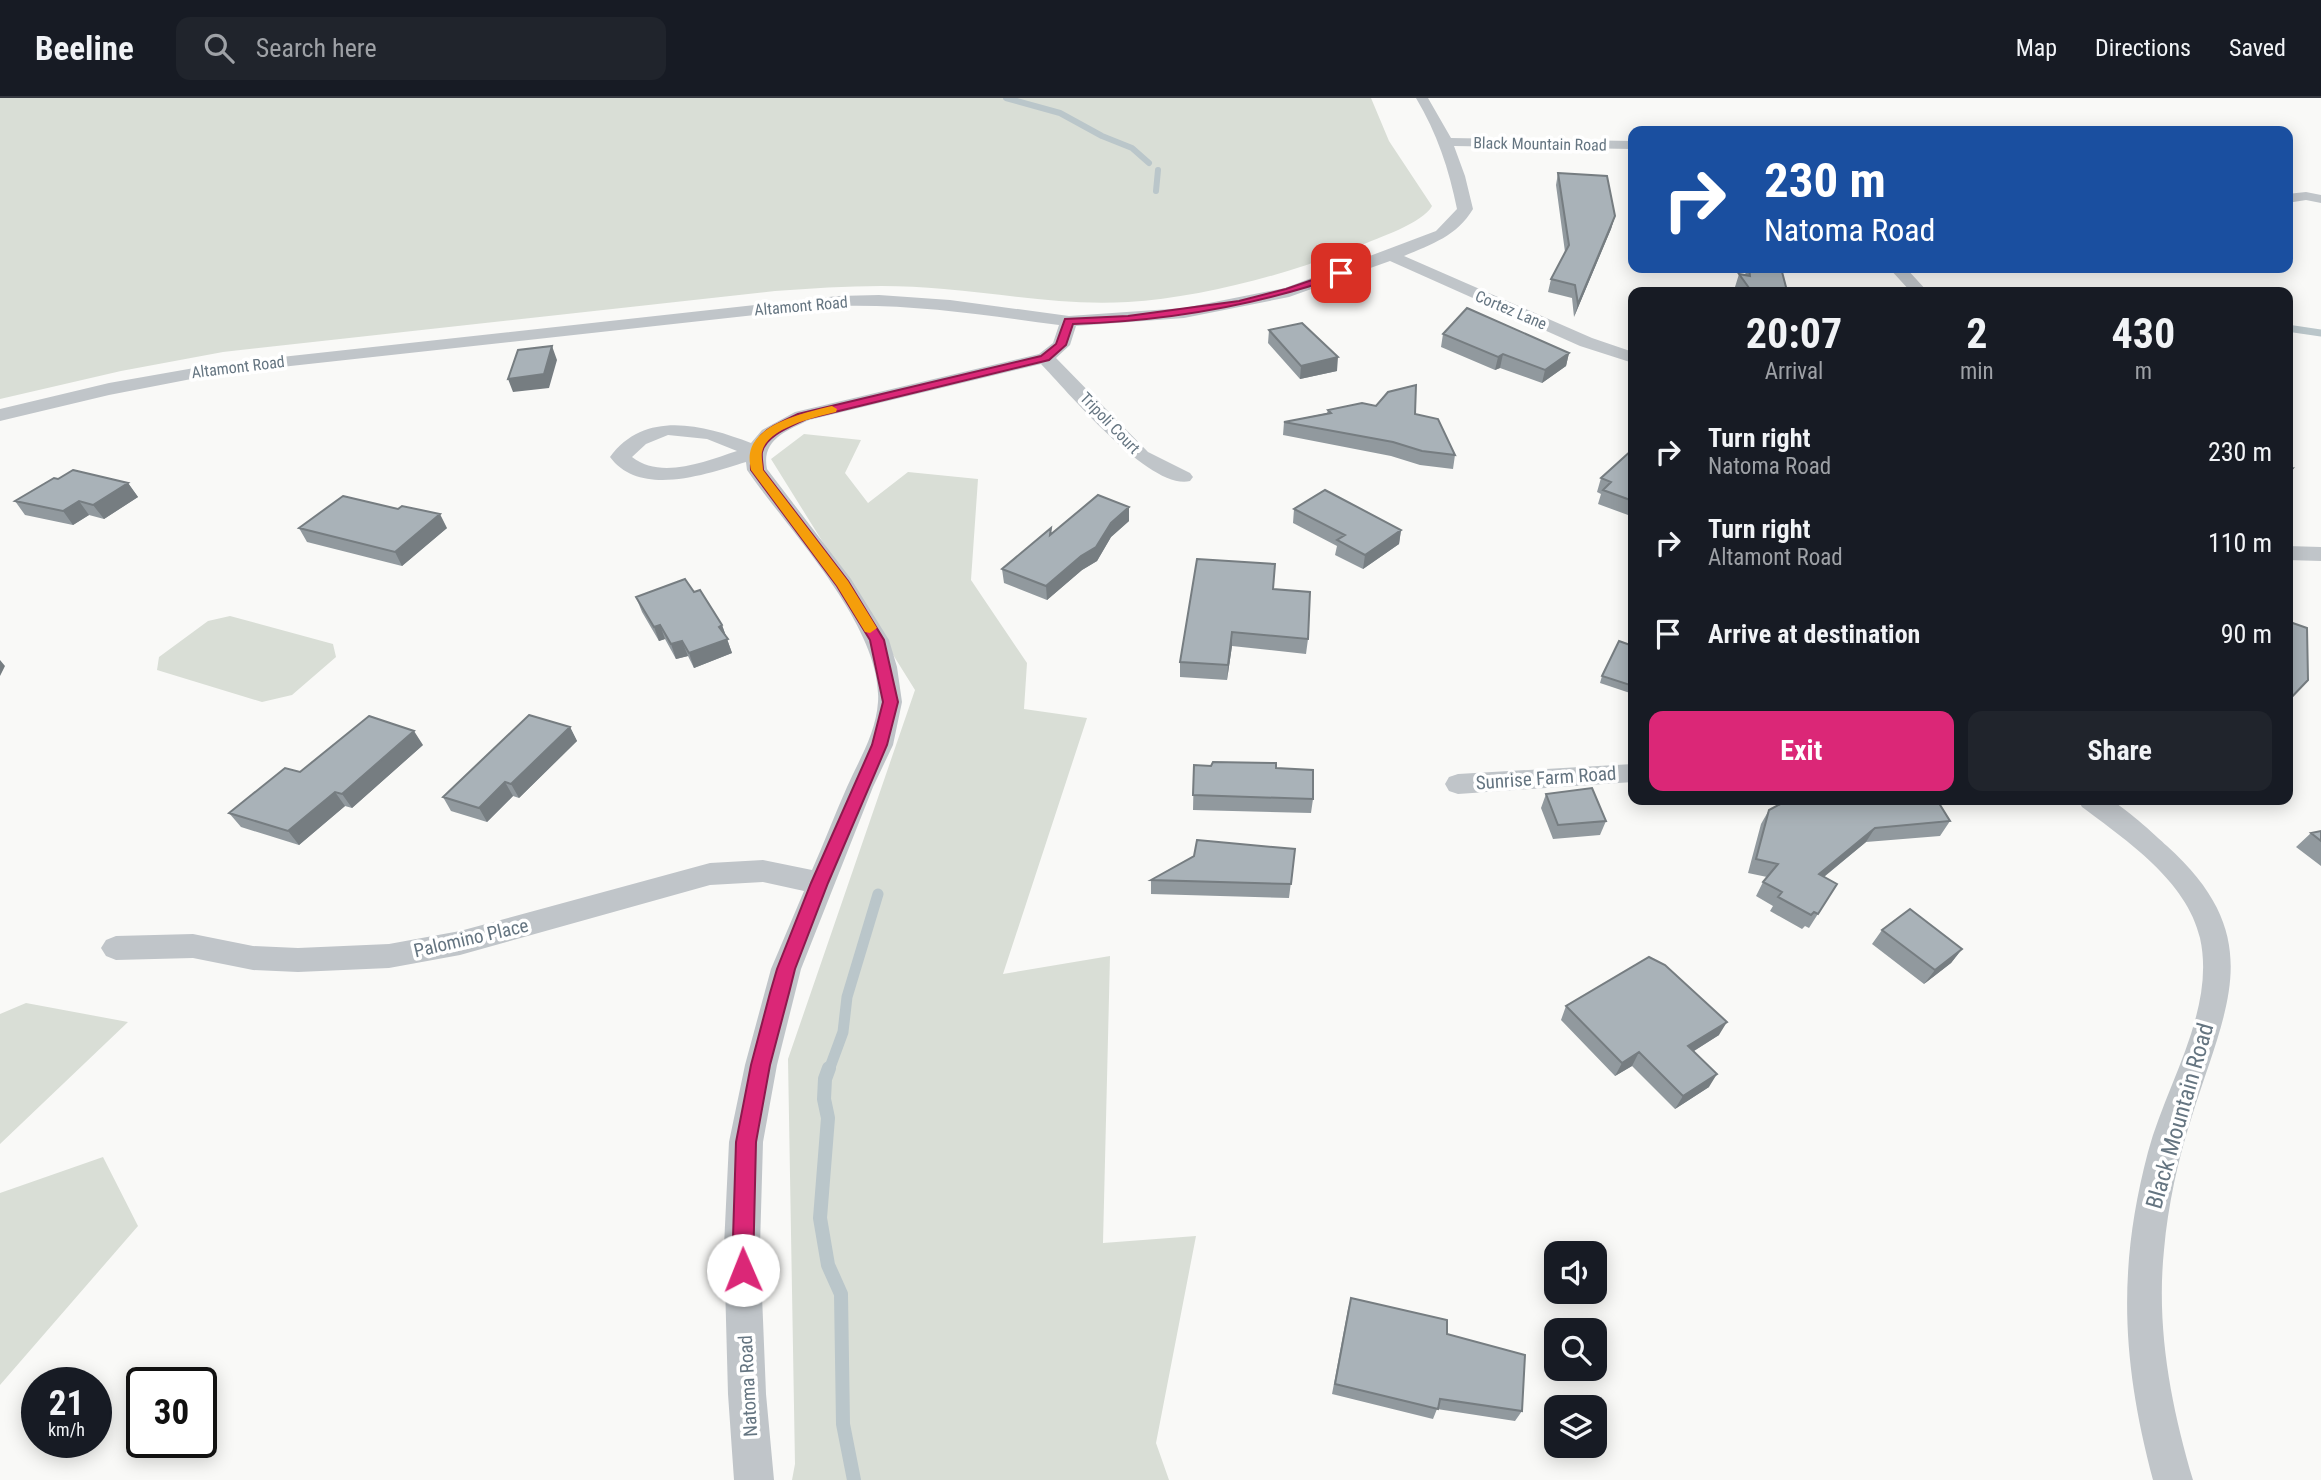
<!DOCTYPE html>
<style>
body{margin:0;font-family:"Roboto Condensed",sans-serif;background:#20242c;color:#f1f3f6;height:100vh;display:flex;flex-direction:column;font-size:26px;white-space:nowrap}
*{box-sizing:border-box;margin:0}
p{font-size:23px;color:#9ea1a6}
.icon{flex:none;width:38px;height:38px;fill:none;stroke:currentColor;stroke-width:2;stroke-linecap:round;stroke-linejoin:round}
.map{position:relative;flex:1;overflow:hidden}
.drawer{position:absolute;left:1628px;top:189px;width:665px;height:518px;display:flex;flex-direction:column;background:#171b24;border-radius:14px;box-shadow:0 4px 18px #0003}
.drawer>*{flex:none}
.banner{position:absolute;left:1628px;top:28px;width:665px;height:147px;border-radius:14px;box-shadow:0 4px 18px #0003;background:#1a4fa0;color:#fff;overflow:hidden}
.buttons{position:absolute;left:1544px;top:1143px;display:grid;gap:14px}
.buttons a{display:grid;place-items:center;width:63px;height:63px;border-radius:14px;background:#171b24;box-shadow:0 4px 18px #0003;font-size:35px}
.speed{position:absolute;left:21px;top:1269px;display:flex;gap:14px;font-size:35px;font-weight:700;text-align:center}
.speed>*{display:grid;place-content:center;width:91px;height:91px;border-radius:50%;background:#171b24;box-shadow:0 4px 18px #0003;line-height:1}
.speed small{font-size:18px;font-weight:400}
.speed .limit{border:4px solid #111;border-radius:10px;background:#fff;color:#111}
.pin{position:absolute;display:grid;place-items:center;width:60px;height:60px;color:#fff;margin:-30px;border-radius:14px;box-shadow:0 4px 10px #0006}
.me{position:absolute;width:77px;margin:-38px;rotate:359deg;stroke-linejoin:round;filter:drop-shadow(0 0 5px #0008)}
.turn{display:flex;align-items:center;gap:24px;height:147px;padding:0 21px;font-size:32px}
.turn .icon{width:91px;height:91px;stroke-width:2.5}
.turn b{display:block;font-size:49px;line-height:60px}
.eta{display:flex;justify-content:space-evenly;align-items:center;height:119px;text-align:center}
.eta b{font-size:42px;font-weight:700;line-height:49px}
.primary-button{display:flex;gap:14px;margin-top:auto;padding:14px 21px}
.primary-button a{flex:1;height:80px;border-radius:14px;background:#db2777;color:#fff;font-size:28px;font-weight:700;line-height:80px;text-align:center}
.primary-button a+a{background:#20242c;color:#f1f3f6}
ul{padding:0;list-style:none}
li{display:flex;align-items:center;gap:21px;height:91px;padding:0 21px}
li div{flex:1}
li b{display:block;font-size:26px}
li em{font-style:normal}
header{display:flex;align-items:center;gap:42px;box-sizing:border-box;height:98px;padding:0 35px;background:#171b24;border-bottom:2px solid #363941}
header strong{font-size:33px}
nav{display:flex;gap:38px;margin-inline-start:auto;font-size:24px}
.search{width:490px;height:63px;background:#20242c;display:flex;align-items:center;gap:18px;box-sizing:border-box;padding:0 24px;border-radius:14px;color:#9ea1a6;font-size:26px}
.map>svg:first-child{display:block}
.green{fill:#d9ded6}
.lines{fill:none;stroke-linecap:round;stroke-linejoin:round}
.stream-far3{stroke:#bac6ca;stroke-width:6}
.stream-far2{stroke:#bac6ca;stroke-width:7}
.stream-far1{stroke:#bac6ca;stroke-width:11}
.stream{stroke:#bac6ca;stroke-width:14}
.street{fill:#c0c5c9;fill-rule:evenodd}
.wall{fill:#91999e}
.shaded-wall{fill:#767d81}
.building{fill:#a9b2b8;stroke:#767d81;stroke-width:2}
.route{fill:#db2777;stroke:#8e194d;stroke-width:2}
.slow{fill:#f59e0b}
.labels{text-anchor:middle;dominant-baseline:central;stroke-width:7;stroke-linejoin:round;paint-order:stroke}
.far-street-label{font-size:16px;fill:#657581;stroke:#fff}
.street-label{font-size:19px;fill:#657581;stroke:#fff}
.near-street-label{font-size:23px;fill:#657581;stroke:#fff}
</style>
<header>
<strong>Beeline</strong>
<div class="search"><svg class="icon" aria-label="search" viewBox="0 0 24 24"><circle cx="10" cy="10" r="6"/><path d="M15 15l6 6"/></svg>Search here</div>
<nav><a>Map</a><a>Directions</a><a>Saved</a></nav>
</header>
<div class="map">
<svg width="2321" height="1382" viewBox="0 0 2321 1382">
<rect width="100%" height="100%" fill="#f9f9f7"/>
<!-- green -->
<path class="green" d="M 0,0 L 1371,0 L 1389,43 L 1432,108 C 1423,125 1378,140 1359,148 C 1292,175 1201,200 1128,204 C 1066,208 1006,196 944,191 C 887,185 831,189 775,193 L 223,254 L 121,273 L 0,301 Z
M 804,336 L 861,342 L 845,375 L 868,405 L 908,374 L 978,381 L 971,482 L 1027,565 L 1024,611 L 1087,620 L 1003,876 L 1110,858 L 1103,1145 L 1196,1138 L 1156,1345 L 1169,1382 L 792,1382 L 795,1366 L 788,961 L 915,592 L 771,361 Z
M 230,518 L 333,546 L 336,559 L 292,597 L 262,604 L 157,572 L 159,559 L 208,523 Z
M 26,905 L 128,924 L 0,1046 L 0,916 Z
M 103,1059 L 138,1128 L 0,1287 L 0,1095 Z"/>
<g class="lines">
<!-- stream-far3 -->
<path class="stream-far3" d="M 1006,0 L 1060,15 L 1102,38 L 1132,50 L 1149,65
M 1156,93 L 1158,72"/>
<!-- stream-far2 -->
<path class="stream-far2" d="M 2287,230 L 2321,235"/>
<!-- stream-far1 -->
<path class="stream-far1" d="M 829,972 L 843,934 L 847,899 L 878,796"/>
<!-- stream -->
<path class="stream" d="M 829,970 L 825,981 L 824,1001 L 828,1020 L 820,1120 L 828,1167 L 841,1196 L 843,1326 L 854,1382"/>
<!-- street -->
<path class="street" d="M 1416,0 L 1428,0 L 1451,40 L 1633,43 L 1633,51 L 1454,48 L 1465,78 L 1473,111 C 1457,138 1432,146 1404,158 L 1592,240 L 1633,254 L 1633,265 L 1580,248 L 1390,163 L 1289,199 L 1184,220 L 1076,228 L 1070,247 L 1056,260 L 1148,354 L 1190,375 L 1193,379 L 1190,383 C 1150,393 1068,294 1041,266 L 809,322 C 786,333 761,342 767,371 L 851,481 L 889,542 L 897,569 L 902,604 L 893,647 L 873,689 L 801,871 L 777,967 L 763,1044 L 760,1148 L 766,1296 L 774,1382 L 734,1382 L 728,1296 L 724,1148 L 729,1044 L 745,967 L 771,871 L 804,793 L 763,784 L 710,787 L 460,857 L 389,870 L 298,874 L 253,872 L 193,860 L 116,862 L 106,858 L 101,850 L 106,842 L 116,838 L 193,836 L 253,848 L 298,850 L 389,846 L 460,833 L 710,765 L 763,762 L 812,772 C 824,745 835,716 847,689 C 859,662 876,635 878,604 C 883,529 788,432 747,372 L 746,364 C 707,376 640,400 610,359 C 645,311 704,327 751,345 L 762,332 L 795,314 L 1039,256 L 1053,245 L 1059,227 C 985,217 913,206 838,208 L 217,276 L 109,297 L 0,323 L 0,311 L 109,285 L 217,266 L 838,198 L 879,197 L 950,202 L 1069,218 L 1184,210 L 1285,190 L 1436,133 L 1457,111 C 1449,71 1437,35 1416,0 ZM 668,337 L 707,341 L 737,353 C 706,363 661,382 632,359 L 646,346 Z
M 2306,94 L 2321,97 L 2321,105 L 2306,102 L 2287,105 L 2287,96 Z
M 1889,170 L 1906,170 L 1928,194 L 1911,194 Z
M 2287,448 L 2321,449 L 2321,463 L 2287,462 Z
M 1633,666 L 1633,684 L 1458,696 L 1449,693 L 1445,686 L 1449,679 L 1458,676 Z
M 2078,702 C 2086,702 2101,699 2109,702 C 2122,706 2156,738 2167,748 C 2269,840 2226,909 2192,1018 C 2178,1061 2168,1107 2164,1152 C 2156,1230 2171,1308 2193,1382 L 2153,1382 C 2122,1265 2117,1171 2148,1054 C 2166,986 2216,912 2200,840 C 2187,783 2126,742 2082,709 Z"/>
</g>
<!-- wall -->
<path class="wall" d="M 1558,75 L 1615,118 L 1611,131 L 1574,219 L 1572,200 L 1548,194 L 1551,181 L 1565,154 L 1556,87 Z
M 1747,170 L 1781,170 L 1786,189 L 1790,194 L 1738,194 L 1735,189 L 1739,176 L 1745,177 Z
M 1269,232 L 1337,273 L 1300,281 L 1268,245 Z
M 1443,236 L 1569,255 L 1566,268 L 1542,285 L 1500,270 L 1495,272 L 1441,249 Z
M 1328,312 L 1415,316 L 1455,357 L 1453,371 L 1420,367 L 1391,358 L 1283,337 L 1284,324 L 1327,315 Z
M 1633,351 L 1633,413 L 1628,417 L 1598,406 L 1601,396 L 1597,394 L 1601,380 Z
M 58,381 L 128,385 L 138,399 L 104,421 L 89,417 L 73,427 L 25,417 L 15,403 Z
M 1129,409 L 1129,423 L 1111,439 L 1097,463 L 1082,472 L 1047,502 L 1004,485 L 1002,471 L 1051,430 L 1051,436 Z
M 1294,411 L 1401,432 L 1399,446 L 1363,471 L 1335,457 L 1337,448 L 1293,425 Z
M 299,430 L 447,430 L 402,468 L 307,444 Z
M 1273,491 L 1308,541 L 1306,556 L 1232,548 L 1227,582 L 1180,579 L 1180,564 Z
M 694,494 L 722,527 L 732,555 L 694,570 L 688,558 L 676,561 L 665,541 L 659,543 L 642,514 L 636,499 Z
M 1633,548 L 1633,596 L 1600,585 L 1602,578 Z
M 570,629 L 577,643 L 519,700 L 513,698 L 487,724 L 451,713 L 443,699 Z
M 423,647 L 352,710 L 345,708 L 299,747 L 241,729 L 229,715 L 300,674 Z
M 1194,667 L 1276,670 L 1313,701 L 1311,715 L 1193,712 Z
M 1546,696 L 1606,723 L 1600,737 L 1553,741 L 1541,710 Z
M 1769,712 L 1950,723 L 1940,738 L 1866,744 L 1824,779 L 1837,786 L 1809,830 L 1805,828 L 1802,831 L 1770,813 L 1773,808 L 1756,798 L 1763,784 L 1767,779 L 1748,775 L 1761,726 Z
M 2321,733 L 2321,768 L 2296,749 L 2311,735 Z
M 1295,751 L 1289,800 L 1151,796 L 1151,782 Z
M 1882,832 L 1962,851 L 1951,865 L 1924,886 L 1872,846 Z
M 1566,908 L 1719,937 L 1694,953 L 1709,989 L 1675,1011 L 1632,968 L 1615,978 L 1561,922 Z
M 1351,1200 L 1447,1236 L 1522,1313 L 1515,1323 L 1437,1311 L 1433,1321 L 1332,1296 L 1348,1211 Z"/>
<!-- shaded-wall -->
<path class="shaded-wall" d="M 1615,118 L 1611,131 L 1574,219 L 1578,206 Z
M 552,248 L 557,262 L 549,290 L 513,294 L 508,281 Z
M 1569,255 L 1566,268 L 1542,285 L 1545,272 Z
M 1503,256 L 1500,270 L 1495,272 L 1498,259 Z
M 1338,259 L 1337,273 L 1300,281 L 1301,268 Z
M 2295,369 L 2287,379 L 2287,371 Z
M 128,385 L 138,399 L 104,421 L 93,407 Z
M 79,403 L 89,417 L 73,427 L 63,413 Z
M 1633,403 L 1633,413 L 1628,417 Z
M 1129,409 L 1129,423 L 1111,439 L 1097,463 L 1082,472 L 1047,502 L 1046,488 Z
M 440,416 L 447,430 L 402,468 L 395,454 Z
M 1401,432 L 1399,446 L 1363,471 L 1365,457 Z
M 660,527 L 665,541 L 659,543 L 654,529 Z
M 722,527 L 732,555 L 694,570 L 689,555 Z
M 1232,534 L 1232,548 L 1227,582 L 1228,567 Z
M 682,543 L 688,558 L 676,561 L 671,546 Z
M 0,562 L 5,568 L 0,578 Z
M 570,629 L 577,643 L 519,700 L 511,686 Z
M 414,633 L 423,647 L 352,710 L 342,696 Z
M 505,684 L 513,698 L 487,724 L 479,710 Z
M 335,694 L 345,708 L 299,747 L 288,733 Z
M 1875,730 L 1866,744 L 1810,790 L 1819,776 Z
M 1962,851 L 1951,865 L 1924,886 L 1935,872 Z
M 1727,924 L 1719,937 L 1681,961 L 1688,948 Z
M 1639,954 L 1632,968 L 1615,978 L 1622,965 Z
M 1717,976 L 1709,989 L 1675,1011 L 1683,998 Z"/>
<!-- building -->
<path class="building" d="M 1558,75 L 1607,78 L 1615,118 L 1578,206 L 1575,187 L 1551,181 L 1569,147 Z
M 1749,170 L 1781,170 L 1786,189 L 1790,194 L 1752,194 L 1739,176 L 1750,178 Z
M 1467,210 L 1569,255 L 1545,272 L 1503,256 L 1498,259 L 1443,236 Z
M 1302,225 L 1338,259 L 1301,268 L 1269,232 Z
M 552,248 L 544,276 L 508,281 L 518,252 Z
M 1416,287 L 1415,316 L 1438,321 L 1455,357 L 1422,353 L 1393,344 L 1284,324 L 1331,315 L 1328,312 L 1362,305 L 1376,308 L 1388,294 Z
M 1633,351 L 1633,403 L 1603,392 L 1611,384 L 1601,380 Z
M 73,372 L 128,385 L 93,407 L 79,403 L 63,413 L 15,403 L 54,380 L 58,381 Z
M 1325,392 L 1401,432 L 1365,457 L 1337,442 L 1345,437 L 1294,411 Z
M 1098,397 L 1129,409 L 1111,425 L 1096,449 L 1081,458 L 1046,488 L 1002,471 L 1051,430 L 1050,437 Z
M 343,398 L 398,411 L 402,408 L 440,416 L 395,454 L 299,430 Z
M 1197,461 L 1275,466 L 1273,491 L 1310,494 L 1308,541 L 1232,534 L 1228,567 L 1180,564 Z
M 685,481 L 694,494 L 700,492 L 722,527 L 719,529 L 728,541 L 689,555 L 682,543 L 671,546 L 660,527 L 654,529 L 636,499 Z
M 2287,523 L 2307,530 L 2308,582 L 2287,604 Z
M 1619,543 L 1633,548 L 1633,588 L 1602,578 Z
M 529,617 L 570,629 L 511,686 L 505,684 L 479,710 L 443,699 Z
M 369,618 L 414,633 L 342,696 L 335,694 L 288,733 L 229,715 L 285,670 L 300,674 Z
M 1213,664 L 1276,665 L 1276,670 L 1313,672 L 1313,701 L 1193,697 L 1194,667 L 1211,668 Z
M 1592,690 L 1606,723 L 1558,727 L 1546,696 Z
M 1788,702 L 1937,702 L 1950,723 L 1875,730 L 1819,776 L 1837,786 L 1818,816 L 1814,814 L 1811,817 L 1778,799 L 1782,794 L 1763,784 L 1778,766 L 1756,761 L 1769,712 Z
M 2321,733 L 2321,743 L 2311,735 Z
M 1197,742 L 1295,751 L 1291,786 L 1151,782 L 1194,758 Z
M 1910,811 L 1962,851 L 1935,872 L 1882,832 Z
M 1649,859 L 1665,867 L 1727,924 L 1688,948 L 1717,976 L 1683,998 L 1639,954 L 1622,965 L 1566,908 Z
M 1351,1200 L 1447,1222 L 1447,1236 L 1525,1257 L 1522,1313 L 1440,1301 L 1438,1311 L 1335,1286 Z"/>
<!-- route -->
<path class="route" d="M 1341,172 L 1344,173 L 1344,177 C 1256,208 1166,223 1073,226 L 1066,247 L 1049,262 L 806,321 C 792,328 766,337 762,354 C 761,359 763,367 763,372 L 848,483 L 884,542 L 898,604 L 887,647 L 828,785 L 795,871 L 789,895 L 770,967 L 756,1044 L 753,1172 L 750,1180 L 743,1183 L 735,1180 L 732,1172 L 736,1044 L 751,967 L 770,895 L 777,871 L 811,785 L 872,647 L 883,604 L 870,542 L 837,488 L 751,372 C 749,336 769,330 798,316 L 1041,258 L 1056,246 L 1065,221 L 1128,218 L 1239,203 L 1286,191 Z"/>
<!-- slow -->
<path class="slow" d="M 832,308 L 837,311 L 836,314 C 815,319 767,330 762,354 C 761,359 763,367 763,372 L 848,483 L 877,530 L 870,535 L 865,534 L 837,488 L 751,372 C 750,367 749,360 750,355 C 755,325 807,314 832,308 Z"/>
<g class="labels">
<!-- far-street labels -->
<g class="far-street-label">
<text transform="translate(1540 46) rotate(1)">Black Mountain Road</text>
<text transform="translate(801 208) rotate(-5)">Altamont Road</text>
<text transform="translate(1511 212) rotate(23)">Cortez Lane</text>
<text transform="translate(238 269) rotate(-7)">Altamont Road</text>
<text transform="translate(1110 325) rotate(46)">Tripoli Court</text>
</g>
<!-- street labels -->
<g class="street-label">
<text transform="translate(1546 680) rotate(-4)">Sunrise Farm Road</text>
<text transform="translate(471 840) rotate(-13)">Palomino Place</text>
<text transform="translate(748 1288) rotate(-93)">Natoma Road</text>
</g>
<!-- near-street labels -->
<g class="near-street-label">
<text transform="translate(2180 1018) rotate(-74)">Black Mountain Road</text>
</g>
</g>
</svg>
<div class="buttons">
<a><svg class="icon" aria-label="sound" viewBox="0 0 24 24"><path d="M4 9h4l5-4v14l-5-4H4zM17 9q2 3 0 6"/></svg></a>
<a><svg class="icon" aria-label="search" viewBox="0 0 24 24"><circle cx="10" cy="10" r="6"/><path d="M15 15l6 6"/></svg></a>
<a><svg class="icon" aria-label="layers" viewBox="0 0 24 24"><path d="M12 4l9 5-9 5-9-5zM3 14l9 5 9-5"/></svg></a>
</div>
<div class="speed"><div>21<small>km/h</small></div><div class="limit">30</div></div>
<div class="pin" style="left:1341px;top:175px;background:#d93025"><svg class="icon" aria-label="arrive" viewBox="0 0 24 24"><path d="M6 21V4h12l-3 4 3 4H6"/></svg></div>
<svg class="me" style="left:743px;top:1172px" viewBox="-20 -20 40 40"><circle r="19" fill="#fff"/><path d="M0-13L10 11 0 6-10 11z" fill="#db2777"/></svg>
<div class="banner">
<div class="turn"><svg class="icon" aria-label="right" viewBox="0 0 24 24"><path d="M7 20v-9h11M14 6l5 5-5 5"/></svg><div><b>230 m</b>Natoma Road</div></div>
</div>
<section class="drawer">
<div class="eta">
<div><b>20:07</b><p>Arrival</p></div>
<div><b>2</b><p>min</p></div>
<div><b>430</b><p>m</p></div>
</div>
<ul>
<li><svg class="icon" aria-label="right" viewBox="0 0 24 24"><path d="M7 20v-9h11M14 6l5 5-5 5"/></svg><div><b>Turn right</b><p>Natoma Road</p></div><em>230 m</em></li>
<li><svg class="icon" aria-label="right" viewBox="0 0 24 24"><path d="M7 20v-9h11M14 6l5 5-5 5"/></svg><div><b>Turn right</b><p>Altamont Road</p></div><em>110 m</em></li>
<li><svg class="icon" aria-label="arrive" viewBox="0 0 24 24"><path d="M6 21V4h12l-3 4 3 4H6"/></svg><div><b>Arrive at destination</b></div><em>90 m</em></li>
</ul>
<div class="primary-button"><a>Exit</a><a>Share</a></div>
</section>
</div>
